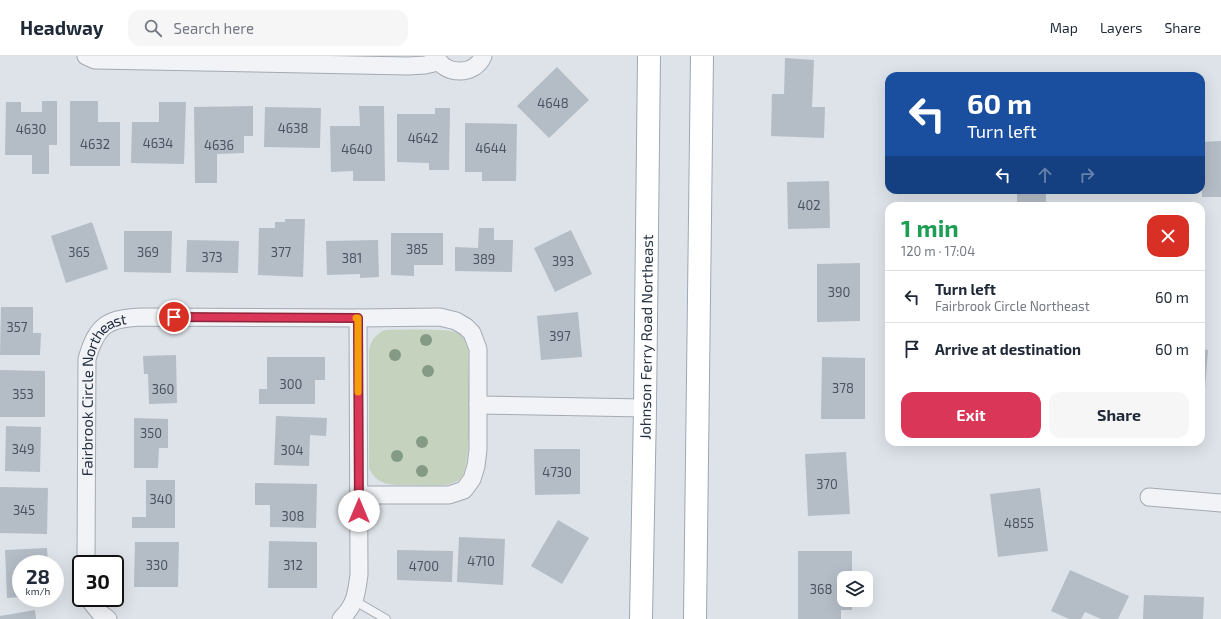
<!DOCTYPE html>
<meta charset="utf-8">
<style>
body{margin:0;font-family:"Exo 2",sans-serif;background:#f6f6f7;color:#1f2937;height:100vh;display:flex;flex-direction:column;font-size:15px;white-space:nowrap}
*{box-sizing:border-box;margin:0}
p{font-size:13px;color:#747a83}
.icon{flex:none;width:22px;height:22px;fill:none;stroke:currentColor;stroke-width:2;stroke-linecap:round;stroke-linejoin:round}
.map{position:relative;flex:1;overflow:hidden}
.drawer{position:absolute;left:885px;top:146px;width:320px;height:244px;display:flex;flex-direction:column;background:#fff;border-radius:12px;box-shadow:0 4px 16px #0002}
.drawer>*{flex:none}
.top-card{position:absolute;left:885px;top:16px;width:320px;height:122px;border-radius:12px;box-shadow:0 4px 16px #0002;background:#1a4fa0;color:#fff;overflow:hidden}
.buttons{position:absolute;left:837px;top:515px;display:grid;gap:8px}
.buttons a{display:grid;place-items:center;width:36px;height:36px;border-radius:8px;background:#fff;box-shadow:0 4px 16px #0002;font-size:20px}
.speed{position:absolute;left:12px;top:499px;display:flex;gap:8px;font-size:20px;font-weight:700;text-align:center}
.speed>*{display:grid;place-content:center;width:52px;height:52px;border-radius:50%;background:#fff;box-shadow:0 4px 16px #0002;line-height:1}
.speed small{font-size:10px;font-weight:400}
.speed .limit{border:2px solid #111;border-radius:6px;background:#fff;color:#111}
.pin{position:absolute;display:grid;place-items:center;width:34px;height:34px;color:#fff;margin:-17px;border:2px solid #fff;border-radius:50%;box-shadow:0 1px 4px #0007}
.me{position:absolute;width:44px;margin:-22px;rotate:0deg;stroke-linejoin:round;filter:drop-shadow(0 0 3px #0008)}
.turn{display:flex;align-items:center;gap:14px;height:84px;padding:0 16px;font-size:18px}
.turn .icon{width:52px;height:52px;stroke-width:2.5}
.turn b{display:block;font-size:28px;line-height:34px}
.lanes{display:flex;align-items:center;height:38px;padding:0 16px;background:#0003;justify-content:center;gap:20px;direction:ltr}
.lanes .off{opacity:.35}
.round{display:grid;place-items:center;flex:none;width:42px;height:42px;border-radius:12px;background:#f6f6f7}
.summary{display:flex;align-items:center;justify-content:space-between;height:68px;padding:0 16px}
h1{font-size:24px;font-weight:700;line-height:30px;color:#1e9e55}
.button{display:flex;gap:8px;margin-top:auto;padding:8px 16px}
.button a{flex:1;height:46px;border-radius:12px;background:#da3658;color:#fff;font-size:16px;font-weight:700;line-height:46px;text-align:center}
.button a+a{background:#f6f6f7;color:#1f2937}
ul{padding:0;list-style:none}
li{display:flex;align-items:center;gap:12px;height:52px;padding:0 16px;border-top:1px solid #e0e1e3}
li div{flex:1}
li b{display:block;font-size:15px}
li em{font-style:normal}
header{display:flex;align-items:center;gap:24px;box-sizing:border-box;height:56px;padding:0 20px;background:#fff;border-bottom:1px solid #e0e1e3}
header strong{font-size:19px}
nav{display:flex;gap:22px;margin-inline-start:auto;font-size:14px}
.search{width:280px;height:36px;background:#f6f6f7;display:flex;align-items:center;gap:10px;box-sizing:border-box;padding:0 14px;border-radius:12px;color:#747a83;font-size:15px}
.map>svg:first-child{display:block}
.green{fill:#c5d3be}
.building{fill:#b4bcc6}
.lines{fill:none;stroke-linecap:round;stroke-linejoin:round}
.lane-casing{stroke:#a3aab3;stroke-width:10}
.street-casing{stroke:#a3aab3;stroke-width:19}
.primary-casing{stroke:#9ca8b6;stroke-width:24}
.lane{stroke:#f1f3f7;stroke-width:8}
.street{stroke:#f1f3f7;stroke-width:17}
.primary{stroke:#fff;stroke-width:22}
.tree{fill:#859a84}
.route-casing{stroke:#8e2339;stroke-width:10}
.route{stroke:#da3658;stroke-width:7}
.slow{stroke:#f59e0b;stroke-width:7}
.labels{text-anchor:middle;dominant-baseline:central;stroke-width:3;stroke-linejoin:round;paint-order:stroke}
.number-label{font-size:13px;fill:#495462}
.street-label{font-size:15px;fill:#253141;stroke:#edf1f6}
</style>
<header>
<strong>Headway</strong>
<div class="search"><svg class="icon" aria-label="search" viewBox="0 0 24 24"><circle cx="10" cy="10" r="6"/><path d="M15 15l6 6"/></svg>Search here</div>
<nav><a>Map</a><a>Layers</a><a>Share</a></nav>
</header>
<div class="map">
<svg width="1221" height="563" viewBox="0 0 1221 563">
<rect width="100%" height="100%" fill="#dee3e9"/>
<!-- green -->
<path class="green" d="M 385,274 C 400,274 447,272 458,277 C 464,280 466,287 468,292 C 468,314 475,413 459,424 C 449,432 424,429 411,429 C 393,429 379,431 369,413 L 369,294 C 371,284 376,278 385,274 Z"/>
<!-- building -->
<path class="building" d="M 785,2 L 814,4 L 812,51 L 825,51 L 824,82 L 771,80 L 772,38 L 784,38 Z
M 557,11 L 589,44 L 549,82 L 517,50 Z
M 42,45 L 57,45 L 57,89 L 49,89 L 49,118 L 32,118 L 32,99 L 5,99 L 6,46 L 21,46 L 21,56 L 42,56 Z
M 70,45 L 98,45 L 98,66 L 120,66 L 120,110 L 70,110 Z
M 159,46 L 186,46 L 184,108 L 131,107 L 132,66 L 159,66 Z
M 253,50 L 253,80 L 244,80 L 244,97 L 217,98 L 217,127 L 195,127 L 194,51 Z
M 359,50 L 384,50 L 385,125 L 353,125 L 353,115 L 331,116 L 330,70 L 360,70 Z
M 265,51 L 321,52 L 320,92 L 264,91 Z
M 435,52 L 450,52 L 449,114 L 429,114 L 429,107 L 397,106 L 397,58 L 435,58 Z
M 465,67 L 517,68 L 516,125 L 482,125 L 482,116 L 465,116 Z
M 1221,85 L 1221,141 L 1202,141 L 1201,86 Z
M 829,125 L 830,172 L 788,173 L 787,126 Z
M 1017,134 L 1046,134 L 1046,150 L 1017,150 Z
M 1097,134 L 1125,134 L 1125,135 L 1097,135 Z
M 1136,134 L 1161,134 L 1161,137 L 1136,136 Z
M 285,163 L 305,163 L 303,221 L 258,219 L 259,172 L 275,172 L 275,166 L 285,166 Z
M 92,166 L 108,213 L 66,227 L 51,180 Z
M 479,172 L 494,172 L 494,184 L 513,184 L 512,216 L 455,215 L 455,191 L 478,192 Z
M 571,174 L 592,218 L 555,236 L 534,192 Z
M 124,175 L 172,175 L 171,217 L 124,216 Z
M 391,177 L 443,177 L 443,209 L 414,209 L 414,220 L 391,219 Z
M 187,184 L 239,185 L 238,217 L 186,216 Z
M 378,184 L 379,221 L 360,222 L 360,218 L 327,219 L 326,185 Z
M 860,207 L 860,265 L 817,266 L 817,208 Z
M 1,251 L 33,251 L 33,277 L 41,277 L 40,299 L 0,299 Z
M 578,256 L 582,301 L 541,304 L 537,260 Z
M 1201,293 L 1208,294 L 1205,333 L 1201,333 Z
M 176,299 L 177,347 L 149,348 L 148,318 L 144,318 L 143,300 Z
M 267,301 L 325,301 L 325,324 L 315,324 L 315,348 L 259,348 L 259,333 L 267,333 Z
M 822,301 L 865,302 L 865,363 L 821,363 Z
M 0,314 L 45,315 L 45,361 L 0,361 Z
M 276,360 L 327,362 L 326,380 L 310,379 L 309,410 L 274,409 Z
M 134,362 L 168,363 L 168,392 L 159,392 L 158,412 L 134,412 Z
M 6,370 L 41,371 L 40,416 L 5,415 Z
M 534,393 L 580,393 L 580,438 L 535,439 Z
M 846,396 L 850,458 L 808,460 L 805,398 Z
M 146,424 L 175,424 L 175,472 L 132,472 L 132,461 L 146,461 Z
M 255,427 L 317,428 L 316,472 L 270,471 L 270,449 L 255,449 Z
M 0,431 L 48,432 L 47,478 L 0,477 Z
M 1040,432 L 1048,495 L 998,501 L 990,438 Z
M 558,464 L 589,482 L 562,528 L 531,510 Z
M 459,481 L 505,483 L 503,529 L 457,526 Z
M 269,485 L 317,486 L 317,532 L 268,532 Z
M 135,486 L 179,486 L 178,531 L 134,531 Z
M 47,492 L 48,508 L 21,508 L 21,541 L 7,542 L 5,494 Z
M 397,494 L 453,495 L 452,526 L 397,524 Z
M 798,495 L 852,495 L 852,522 L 844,522 L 844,544 L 852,544 L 852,554 L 841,554 L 841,563 L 798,563 Z
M 1070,514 L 1129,540 L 1118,563 L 1101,563 L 1085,556 L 1081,563 L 1069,563 L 1051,555 Z
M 1144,539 L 1204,541 L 1203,563 L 1143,563 Z
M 35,554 L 36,563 L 0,563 L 0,560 Z"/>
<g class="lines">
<!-- lane casing -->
<g class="lane-casing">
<path id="lane" d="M 355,545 L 386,563"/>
</g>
<!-- street casing -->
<g class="street-casing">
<g id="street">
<path d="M 86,0 L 95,4 L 408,10 L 425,9 L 438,6"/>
<path d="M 436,0 C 444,20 475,20 483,0"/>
<path d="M 478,349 L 645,352"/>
<path d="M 1149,441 L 1221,447"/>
<path id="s1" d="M 86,508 L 87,303 C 97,268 108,262 144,261 L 358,262 L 440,261 L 456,265 L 466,271 L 472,277 L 478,293 L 478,394 L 476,410 L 472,423 L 464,434 L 449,439 L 359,439"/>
<path d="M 88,542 L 100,557 L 108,563"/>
<path d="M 341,563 C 356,548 356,539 359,519 L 358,262"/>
</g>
</g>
<!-- primary casing -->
<g class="primary-casing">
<g id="primary">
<path id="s2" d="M 641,563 L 645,352 L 649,0"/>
<path d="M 695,563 L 702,0"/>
</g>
</g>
<!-- lane -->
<use href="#lane" class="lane"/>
<!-- street -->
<use href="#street" class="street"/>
<!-- primary -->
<use href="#primary" class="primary"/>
</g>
<!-- trees -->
<g class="tree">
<circle cx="426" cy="284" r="6"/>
<circle cx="395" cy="299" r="6"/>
<circle cx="428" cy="315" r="6"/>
<circle cx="422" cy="386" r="6"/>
<circle cx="397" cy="400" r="6"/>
<circle cx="422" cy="415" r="6"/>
</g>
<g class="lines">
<!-- route casing -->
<g class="route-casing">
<path id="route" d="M 174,261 L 358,262 L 359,455"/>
</g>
<!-- route -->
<use href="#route" class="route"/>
<!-- slow -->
<path class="slow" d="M 356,262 L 358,262 L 358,336"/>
</g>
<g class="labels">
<!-- number labels -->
<g class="number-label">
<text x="553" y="47">4648</text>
<text x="293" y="72">4638</text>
<text x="31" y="73">4630</text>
<text x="423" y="82">4642</text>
<text x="158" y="87">4634</text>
<text x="95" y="88">4632</text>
<text x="219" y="89">4636</text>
<text x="491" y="92">4644</text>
<text x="357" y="93">4640</text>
<text x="809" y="149">402</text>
<text x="417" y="193">385</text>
<text x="79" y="196">365</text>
<text x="148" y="196">369</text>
<text x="281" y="196">377</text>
<text x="212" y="201">373</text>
<text x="352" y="202">381</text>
<text x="484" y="203">389</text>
<text x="563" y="205">393</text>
<text x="839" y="236">390</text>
<text x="17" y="271">357</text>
<text x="560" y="280">397</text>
<text x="291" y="328">300</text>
<text x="843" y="332">378</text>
<text x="163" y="333">360</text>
<text x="23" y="338">353</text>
<text x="151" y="377">350</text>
<text x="23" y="393">349</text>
<text x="292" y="394">304</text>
<text x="557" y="416">4730</text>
<text x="827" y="428">370</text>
<text x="161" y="443">340</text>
<text x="24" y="454">345</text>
<text x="293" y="460">308</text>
<text x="1019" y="467">4855</text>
<text x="481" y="505">4710</text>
<text x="157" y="509">330</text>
<text x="293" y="509">312</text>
<text x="424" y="510">4700</text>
<text x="821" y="533">368</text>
</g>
<!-- street labels -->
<g class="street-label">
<text stroke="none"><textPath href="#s2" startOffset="282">Johnson Ferry Road Northeast</textPath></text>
<text stroke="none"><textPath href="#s1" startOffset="177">Fairbrook Circle Northeast</textPath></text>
</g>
</g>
</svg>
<div class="buttons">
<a><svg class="icon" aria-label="layers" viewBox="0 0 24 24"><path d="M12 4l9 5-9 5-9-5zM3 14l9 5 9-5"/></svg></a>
</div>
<div class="speed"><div>28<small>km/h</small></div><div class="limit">30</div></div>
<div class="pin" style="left:174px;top:261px;background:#d93025"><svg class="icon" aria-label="arrive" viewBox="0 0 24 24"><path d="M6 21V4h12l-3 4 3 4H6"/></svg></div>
<svg class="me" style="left:359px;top:455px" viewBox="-20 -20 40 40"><circle r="19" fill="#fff"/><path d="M0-13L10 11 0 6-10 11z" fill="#da3658"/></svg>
<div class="top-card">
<div class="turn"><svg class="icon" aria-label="left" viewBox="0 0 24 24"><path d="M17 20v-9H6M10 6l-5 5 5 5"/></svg><div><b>60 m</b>Turn left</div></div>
<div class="lanes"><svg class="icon" aria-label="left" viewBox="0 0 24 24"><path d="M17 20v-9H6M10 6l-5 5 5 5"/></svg><svg class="icon off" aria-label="ahead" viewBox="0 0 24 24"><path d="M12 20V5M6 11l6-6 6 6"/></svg><svg class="icon off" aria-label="right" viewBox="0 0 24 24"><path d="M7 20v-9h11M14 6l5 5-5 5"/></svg></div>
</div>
<section class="drawer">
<div class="summary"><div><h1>1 min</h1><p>120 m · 17:04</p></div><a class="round" style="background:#d93025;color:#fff"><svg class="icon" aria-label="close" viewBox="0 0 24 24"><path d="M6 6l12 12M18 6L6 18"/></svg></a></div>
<ul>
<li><svg class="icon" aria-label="left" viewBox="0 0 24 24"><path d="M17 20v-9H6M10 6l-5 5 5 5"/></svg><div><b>Turn left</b><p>Fairbrook Circle Northeast</p></div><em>60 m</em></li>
<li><svg class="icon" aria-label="arrive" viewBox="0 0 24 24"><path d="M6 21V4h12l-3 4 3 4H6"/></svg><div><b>Arrive at destination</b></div><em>60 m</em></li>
</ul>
<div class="button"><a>Exit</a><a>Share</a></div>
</section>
</div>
